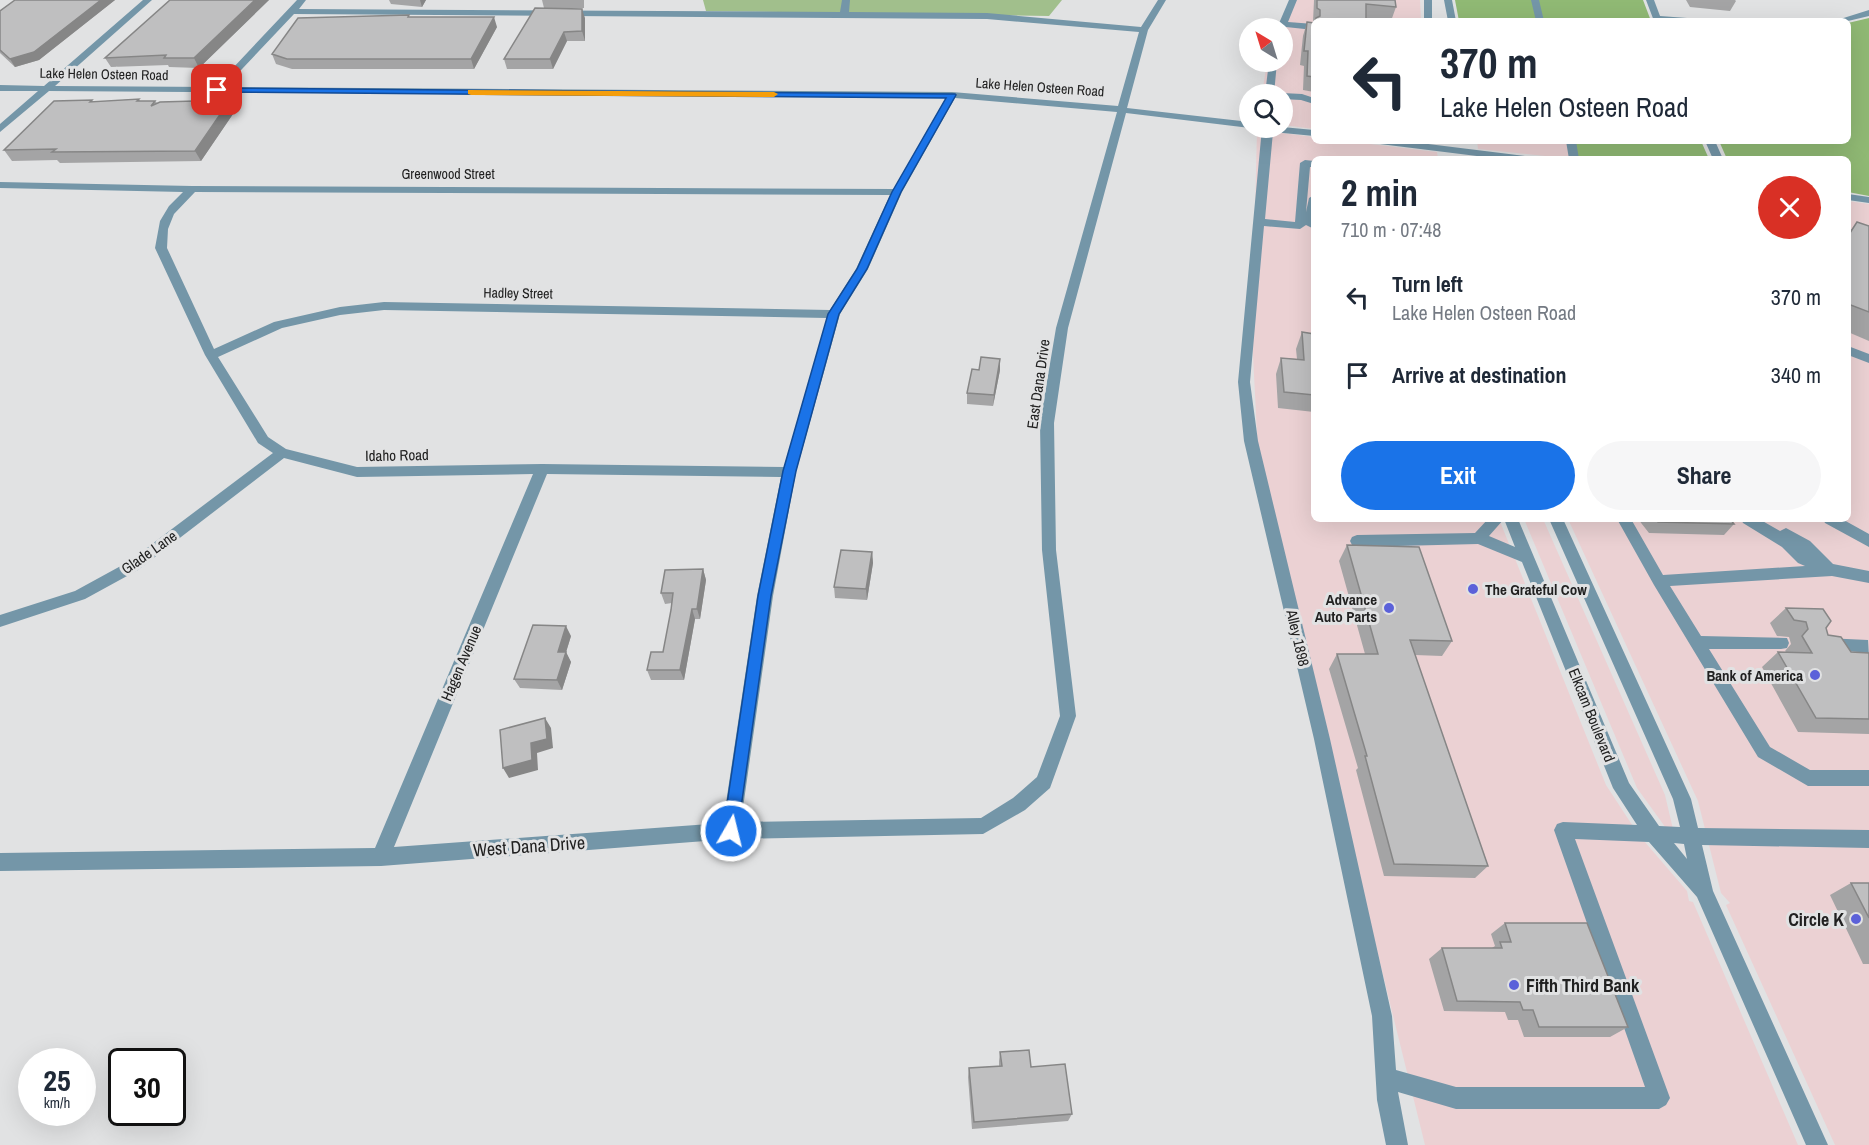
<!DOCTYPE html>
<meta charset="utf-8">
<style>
body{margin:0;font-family:"Archivo Narrow",sans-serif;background:#f6f6f7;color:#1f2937;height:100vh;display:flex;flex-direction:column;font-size:22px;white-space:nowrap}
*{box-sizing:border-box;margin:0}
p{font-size:20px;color:#747a83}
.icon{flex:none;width:33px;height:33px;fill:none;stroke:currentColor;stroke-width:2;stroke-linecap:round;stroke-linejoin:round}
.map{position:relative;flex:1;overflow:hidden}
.drawer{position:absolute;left:1311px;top:156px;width:540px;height:366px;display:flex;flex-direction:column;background:#fff;border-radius:9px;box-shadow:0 6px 24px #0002}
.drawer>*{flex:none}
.banner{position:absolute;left:1311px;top:18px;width:540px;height:126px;border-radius:9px;box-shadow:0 6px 24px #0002;background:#fff;color:#1f2937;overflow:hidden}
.needle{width:39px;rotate:322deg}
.buttons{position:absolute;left:1239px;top:18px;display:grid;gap:12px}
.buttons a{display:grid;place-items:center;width:54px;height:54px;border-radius:50%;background:#fff;box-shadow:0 6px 24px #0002;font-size:30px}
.speed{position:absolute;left:18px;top:1048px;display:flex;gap:12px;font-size:30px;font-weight:700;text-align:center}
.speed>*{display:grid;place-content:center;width:78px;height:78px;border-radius:50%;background:#fff;box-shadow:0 6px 24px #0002;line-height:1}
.speed small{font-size:15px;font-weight:400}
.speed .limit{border:3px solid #111;border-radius:9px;background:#fff;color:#111}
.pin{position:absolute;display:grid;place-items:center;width:51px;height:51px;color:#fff;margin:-26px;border-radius:12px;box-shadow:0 3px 9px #0006}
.me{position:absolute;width:66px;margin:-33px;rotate:8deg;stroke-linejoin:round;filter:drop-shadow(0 0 4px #0008)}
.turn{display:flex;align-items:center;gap:21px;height:126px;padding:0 30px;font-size:27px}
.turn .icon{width:78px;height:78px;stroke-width:2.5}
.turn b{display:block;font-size:42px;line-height:51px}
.round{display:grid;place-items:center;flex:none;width:63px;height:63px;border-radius:32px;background:#f6f6f7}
.overview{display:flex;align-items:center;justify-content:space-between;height:102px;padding:0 30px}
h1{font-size:36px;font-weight:700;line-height:45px}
.action{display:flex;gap:12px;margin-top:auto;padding:12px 30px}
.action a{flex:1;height:69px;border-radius:36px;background:#1a73e8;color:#fff;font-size:24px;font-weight:700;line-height:69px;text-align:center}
.action a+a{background:#f6f6f7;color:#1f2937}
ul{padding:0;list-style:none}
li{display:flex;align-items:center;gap:18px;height:78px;padding:0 30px}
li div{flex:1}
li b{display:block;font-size:22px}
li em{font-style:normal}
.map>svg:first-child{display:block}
.commercial{fill:#ebd1d3}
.green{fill:#a1bf8c}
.forest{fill:#90b974}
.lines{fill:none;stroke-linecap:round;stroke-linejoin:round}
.minor{fill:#7496a8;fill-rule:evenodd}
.wall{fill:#a4a4a5}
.shaded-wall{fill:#868686}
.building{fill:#bfbfc0;stroke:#868686;stroke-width:1.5}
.route{fill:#1a73e8;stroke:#114b97;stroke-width:1.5}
.slow{fill:#f59e0b}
.poi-dot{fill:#5b61d9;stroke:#e1e2e3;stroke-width:2}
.labels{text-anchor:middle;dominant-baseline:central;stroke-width:6;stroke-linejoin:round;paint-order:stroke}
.far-street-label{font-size:14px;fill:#212121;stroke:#e1e2e3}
.street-label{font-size:15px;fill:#212121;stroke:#e1e2e3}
.poi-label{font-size:15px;font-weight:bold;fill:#212121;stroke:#e1e2e3;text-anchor:end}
.near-street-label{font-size:18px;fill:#212121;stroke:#e1e2e3}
.near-poi-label{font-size:18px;font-weight:bold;fill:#212121;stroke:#e1e2e3;text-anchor:end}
</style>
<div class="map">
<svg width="1869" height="1145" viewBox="0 0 1869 1145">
<rect width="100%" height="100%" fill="#e1e2e3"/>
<!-- commercial -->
<path class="commercial" d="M 1290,0 L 1420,0 L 1421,21 L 1314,21 L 1314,129 L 1283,125 L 1282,94 L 1262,94 L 1267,62 L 1282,62 L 1282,28 Z
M 1257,130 L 1314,137 L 1314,141 L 1345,141 L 1437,152 L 1438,159 L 1314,159 L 1314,519 L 1499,519 L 1606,785 L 1638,834 L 1687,891 L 1689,901 L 1693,902 L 1798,1145 L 1425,1145 L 1259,473 L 1252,335 Z
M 1477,141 L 1570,141 L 1575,159 L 1478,149 Z
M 1848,201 L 1869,204 L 1869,1145 L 1835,1145 L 1726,905 L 1730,903 L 1721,893 L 1698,801 L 1568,519 L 1848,519 Z
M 1524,519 L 1543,519 L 1665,795 L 1676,842 L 1637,788 Z"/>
<!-- green -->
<path class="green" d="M 703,0 L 1062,0 L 1049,16 L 706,11 Z"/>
<!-- forest -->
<path class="forest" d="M 1455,0 L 1643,0 L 1651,21 L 1459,21 Z
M 1869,18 L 1869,196 L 1848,192 L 1848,159 L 1727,159 L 1719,141 L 1848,141 L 1848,23 Z
M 1570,141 L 1701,141 L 1709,159 L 1575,159 Z"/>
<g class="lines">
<!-- minor -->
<path class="minor" d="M 143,0 L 152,0 L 55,86 L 215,87 L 297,0 L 306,0 L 299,9 L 840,12 L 842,0 L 850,0 L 849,12 L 987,13 L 1141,27 L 1158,0 L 1166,0 L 1148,30 L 1127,108 L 1250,122 L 1250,128 L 1252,128 L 1250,128 L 1126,113 L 1068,328 L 1054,423 L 1056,550 L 1076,716 L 1050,788 L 1025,810 L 983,834 L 731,839 L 381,866 L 0,871 L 0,853 L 375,848 L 533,474 L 357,477 L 284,458 L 138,570 L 85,599 L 0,627 L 0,615 L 75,591 L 128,562 L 273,453 L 258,443 L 205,355 L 155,248 L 160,221 L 169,206 L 183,192 L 0,188 L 0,182 L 192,186 L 894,189 L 946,98 L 49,91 L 0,132 L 0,124 L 38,91 L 0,91 L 0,85 L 44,86 ZM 294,14 L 987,19 L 1139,32 L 1118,106 L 952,92 L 225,87 ZM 955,98 L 1117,112 L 1056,328 L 1040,423 L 1042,550 L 1060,716 L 1037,777 L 1013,798 L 981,818 L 741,822 L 773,596 L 796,472 L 840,314 L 868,269 L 902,192 ZM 195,192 L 890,195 L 856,269 L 830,310 L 384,302 L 340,307 L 274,322 L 214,349 L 167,248 L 168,229 L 174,214 ZM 384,310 L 827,318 L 784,467 L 542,464 L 357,467 L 286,449 L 268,437 L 218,357 L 282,328 L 340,315 ZM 547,474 L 781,477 L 757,596 L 723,823 L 394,847 Z
M 1289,0 L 1297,0 L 1288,22 L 1314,24 L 1314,30 L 1286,27 L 1282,30 L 1277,28 Z
M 1424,0 L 1432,0 L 1432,21 L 1424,21 Z
M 1444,0 L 1452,0 L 1456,21 L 1448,21 Z
M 1531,0 L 1539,0 L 1544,21 L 1536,21 Z
M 1646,0 L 1654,0 L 1660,16 L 1687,18 L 1691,21 L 1654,21 Z
M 1869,10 L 1869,16 L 1848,21 L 1834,21 Z
M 1269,62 L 1277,62 L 1274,94 L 1265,94 Z
M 1282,93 L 1302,94 L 1314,98 L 1314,104 L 1301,100 L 1282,99 L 1282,94 L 1278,94 Z
M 1282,127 L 1314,130 L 1314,136 L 1273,132 L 1265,219 L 1295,222 L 1300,163 L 1305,160 L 1314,161 L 1314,167 L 1310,167 L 1306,212 L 1309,198 L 1314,195 L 1314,229 L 1306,225 L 1300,229 L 1264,226 L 1250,382 L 1258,441 L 1330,739 L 1392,1016 L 1396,1070 L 1456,1087 L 1645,1087 L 1554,830 L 1557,824 L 1563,822 L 1637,825 L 1613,788 L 1522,562 L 1478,544 L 1357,547 L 1352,545 L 1350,541 L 1352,537 L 1357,535 L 1475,533 L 1488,519 L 1518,519 L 1629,783 L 1659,826 L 1680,827 L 1673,799 L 1549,519 L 1563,519 L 1691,799 L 1698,828 L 1869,830 L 1869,848 L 1702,845 L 1713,891 L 1828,1145 L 1806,1145 L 1697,897 L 1649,842 L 1575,839 L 1670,1098 L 1666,1105 L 1659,1109 L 1456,1109 L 1398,1092 L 1408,1145 L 1386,1145 L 1377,1100 L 1372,1016 L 1314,739 L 1244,441 L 1238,382 L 1262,128 ZM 1504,519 L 1515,547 L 1489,536 ZM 1674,843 L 1684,844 L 1687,859 Z
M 1375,141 L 1404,141 L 1525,156 L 1530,159 L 1501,159 L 1380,144 Z
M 1566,141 L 1576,141 L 1579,159 L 1569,159 Z
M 1705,141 L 1715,141 L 1723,159 L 1713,159 Z
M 1848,194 L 1869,197 L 1869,203 L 1848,200 Z
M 1848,346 L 1869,354 L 1869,363 L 1848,355 Z
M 1617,519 L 1631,519 L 1663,575 L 1805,566 L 1798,563 L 1782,547 L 1743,523 L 1741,519 L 1759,519 L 1780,531 L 1786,528 L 1810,541 L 1833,564 L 1869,571 L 1869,583 L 1832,576 L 1670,586 L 1701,636 L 1787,638 L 1789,643 L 1787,648 L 1781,649 L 1709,649 L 1770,747 L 1810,770 L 1869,770 L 1869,786 L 1808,786 L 1758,757 L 1654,585 Z
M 1823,519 L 1842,519 L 1869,534 L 1869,547 L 1825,523 Z
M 1825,638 L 1868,640 L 1869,657 L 1859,652 L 1819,650 L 1817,645 L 1819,640 Z"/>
</g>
<!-- wall -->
<path class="wall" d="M 15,0 L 115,0 L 39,60 L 15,67 L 0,53 L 0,11 Z
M 170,0 L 269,0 L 199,68 L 169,67 L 168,65 L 111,67 L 105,58 Z
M 389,0 L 426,0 L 422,7 L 391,4 Z
M 542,0 L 584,0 L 584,8 L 544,8 Z
M 1314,0 L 1395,0 L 1396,7 L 1391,21 L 1366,18 L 1366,21 L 1314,21 L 1314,22 L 1313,22 Z
M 1686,0 L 1735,0 L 1736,1 L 1730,11 L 1690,7 Z
M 410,17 L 497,27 L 474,69 L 292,69 L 276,64 L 272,54 Z
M 585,18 L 585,41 L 567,41 L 553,69 L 507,69 L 504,59 Z
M 1307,22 L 1314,23 L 1314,92 L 1303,90 L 1304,66 L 1300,65 L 1303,36 Z
M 139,99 L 140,101 L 155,101 L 157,103 L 230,100 L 235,111 L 201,161 L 60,163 L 57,160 L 12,161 L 4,150 L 92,100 L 93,102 Z
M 1857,222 L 1869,226 L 1869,341 L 1848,332 L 1848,234 Z
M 1302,332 L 1314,334 L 1314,412 L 1278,408 L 1276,374 L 1281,358 L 1297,359 L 1296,349 Z
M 1000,370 L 993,406 L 967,404 L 967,393 Z
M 1638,519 L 1730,519 L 1734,524 L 1724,535 L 1649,533 Z
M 1347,545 L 1452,641 L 1442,656 L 1415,655 L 1488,866 L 1475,878 L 1384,876 L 1356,770 L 1358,768 L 1329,669 L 1337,654 L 1365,654 L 1339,561 Z
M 872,552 L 873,563 L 867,600 L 835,598 L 834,587 Z
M 703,569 L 706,580 L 700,619 L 695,619 L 684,680 L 651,680 L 647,670 L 663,652 L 671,610 L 672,603 L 665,604 L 661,593 Z
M 1786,608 L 1826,628 L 1828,635 L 1851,652 L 1869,653 L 1869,734 L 1798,732 L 1762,667 L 1778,652 L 1786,652 L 1785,651 L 1791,644 L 1789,637 L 1777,636 L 1770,623 Z
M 571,636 L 566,652 L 571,662 L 562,690 L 520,688 L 514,679 Z
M 1851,883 L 1869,883 L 1869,964 L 1863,964 L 1830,895 Z
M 1505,923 L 1628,1027 L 1610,1037 L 1524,1037 L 1518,1020 L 1508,1020 L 1505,1012 L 1444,1011 L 1429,959 L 1442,948 L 1492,948 L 1495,946 L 1491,934 Z
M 1000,1052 L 1031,1067 L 1072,1114 L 1068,1121 L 972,1129 L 968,1077 L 969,1068 L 999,1066 L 999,1061 Z"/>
<!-- shaded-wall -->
<path class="shaded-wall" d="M 101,0 L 115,0 L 39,60 L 15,67 L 10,59 Z
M 255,0 L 269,0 L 199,68 L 194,58 Z
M 420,0 L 426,0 L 422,7 Z
M 582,9 L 585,18 L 585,41 L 582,31 Z
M 494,17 L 497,27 L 474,69 L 471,59 Z
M 564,32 L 567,41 L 553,69 L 550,59 Z
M 230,100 L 235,111 L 201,161 L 195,151 Z
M 1000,359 L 1000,370 L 993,406 L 994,395 Z
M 872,552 L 873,563 L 867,600 L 866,589 Z
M 703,569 L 706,580 L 700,619 L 697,609 Z
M 692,609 L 695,619 L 684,680 L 680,670 Z
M 566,626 L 571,636 L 563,662 L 558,652 Z
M 566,652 L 571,662 L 562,690 L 557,680 Z
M 545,718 L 551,728 L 553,748 L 537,753 L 538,770 L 509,778 L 503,768 L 531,743 Z"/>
<!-- building -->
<path class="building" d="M 15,0 L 101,0 L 34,52 L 10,59 L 0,50 L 0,11 Z
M 170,0 L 255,0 L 194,58 L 164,58 L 166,55 L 105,58 Z
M 1317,0 L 1395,0 L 1396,7 L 1366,4 L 1366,21 L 1316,21 L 1316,18 L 1320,16 L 1320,10 L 1317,8 Z
M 535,8 L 582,9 L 582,31 L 564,32 L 550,59 L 504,59 Z
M 409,15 L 408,17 L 494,17 L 471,59 L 287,59 L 272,54 L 298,18 Z
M 1307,22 L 1314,23 L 1314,77 L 1307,76 L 1308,51 L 1304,51 Z
M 139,99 L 137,101 L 155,101 L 151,106 L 160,102 L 230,100 L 195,151 L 52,152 L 56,149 L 4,150 L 54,101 L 92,100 L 90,102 Z
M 1857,222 L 1869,226 L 1869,312 L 1848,304 L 1848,236 Z
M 1302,332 L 1314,334 L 1314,395 L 1284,392 L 1281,358 L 1304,360 Z
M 981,357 L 1000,359 L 994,395 L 967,393 L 972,369 L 979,370 Z
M 1655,519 L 1730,519 L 1734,524 L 1658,522 Z
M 1347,545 L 1419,547 L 1452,641 L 1410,640 L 1488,866 L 1394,864 L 1365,756 L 1367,756 L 1337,654 L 1378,654 Z
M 841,550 L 872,552 L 866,589 L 834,587 Z
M 703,569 L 697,609 L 692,609 L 680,670 L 647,670 L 651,652 L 663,652 L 671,610 L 673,593 L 661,593 L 665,570 Z
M 1786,608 L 1823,609 L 1831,621 L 1826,628 L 1828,635 L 1841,637 L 1851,652 L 1869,653 L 1869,719 L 1816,718 L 1778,652 L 1812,653 L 1802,636 L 1808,629 L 1806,622 L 1794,620 Z
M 533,625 L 566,626 L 558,652 L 566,652 L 557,680 L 514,679 Z
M 545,718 L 547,739 L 531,743 L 532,760 L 503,768 L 500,730 Z
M 1851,883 L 1869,883 L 1869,918 Z
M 1505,923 L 1587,923 L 1628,1027 L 1539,1027 L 1533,1010 L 1523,1010 L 1520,1002 L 1457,1001 L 1442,948 L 1502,948 L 1500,942 L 1511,942 Z
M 1029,1050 L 1031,1067 L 1065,1064 L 1072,1114 L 974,1122 L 969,1068 L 1002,1066 L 1000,1052 Z"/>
<!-- route -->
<path class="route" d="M 217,88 L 955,94 L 956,95 L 901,192 L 867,269 L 839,314 L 796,471 L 771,596 L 737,836 L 731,839 L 725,836 L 723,831 L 758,596 L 783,471 L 828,314 L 857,269 L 892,192 L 946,98 L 214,92 L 213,90 Z"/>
<!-- slow -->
<path class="slow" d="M 468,90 L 774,92 L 778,94 L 774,97 L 471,95 L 468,94 Z"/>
<!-- markers -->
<g class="poi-dot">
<circle cx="1473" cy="589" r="6"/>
<circle cx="1389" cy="608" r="6"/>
<circle cx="1815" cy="675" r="6"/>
<circle cx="1856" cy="919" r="6"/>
<circle cx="1514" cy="985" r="6"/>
</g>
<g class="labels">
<!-- far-street labels -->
<g class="far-street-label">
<text transform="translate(104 74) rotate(1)">Lake Helen Osteen Road</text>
<text transform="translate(1040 87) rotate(4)">Lake Helen Osteen Road</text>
<text x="448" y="174">Greenwood Street</text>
<text transform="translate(518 293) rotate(1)">Hadley Street</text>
</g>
<!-- street labels -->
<g class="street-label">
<text transform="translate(1038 384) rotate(-82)">East Dana Drive</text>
<text transform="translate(397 455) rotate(-1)">Idaho Road</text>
<text transform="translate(149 552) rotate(-35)">Glade Lane</text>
<text transform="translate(1298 638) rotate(77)">Alley 1898</text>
<text transform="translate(461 663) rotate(-67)">Hagen Avenue</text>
<text transform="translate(1592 715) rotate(68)">Elkcam Boulevard</text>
</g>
<!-- poi labels -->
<g class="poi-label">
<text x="1485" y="589" text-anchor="start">The Grateful Cow</text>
<text x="1377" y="599">Advance<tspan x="1377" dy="17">Auto Parts</tspan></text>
<text x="1803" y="675">Bank of America</text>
</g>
<!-- near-street labels -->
<g class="near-street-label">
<text transform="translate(529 846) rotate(-4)">West Dana Drive</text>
</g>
<!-- near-poi labels -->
<g class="near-poi-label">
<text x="1844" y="919">Circle K</text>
<text x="1526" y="985" text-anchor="start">Fifth Third Bank</text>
</g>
</g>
</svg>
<div class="buttons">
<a><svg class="needle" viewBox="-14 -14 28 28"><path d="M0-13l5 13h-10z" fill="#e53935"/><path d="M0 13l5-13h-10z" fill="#747a83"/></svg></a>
<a><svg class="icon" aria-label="search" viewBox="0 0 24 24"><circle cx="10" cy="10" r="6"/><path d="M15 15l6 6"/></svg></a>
</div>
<div class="speed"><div>25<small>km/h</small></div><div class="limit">30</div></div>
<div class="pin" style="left:217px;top:90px;background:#d93025"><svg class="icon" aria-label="arrive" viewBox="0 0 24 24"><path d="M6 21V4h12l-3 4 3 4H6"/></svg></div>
<svg class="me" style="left:731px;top:831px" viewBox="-20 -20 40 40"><circle r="17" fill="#1a73e8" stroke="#fff" stroke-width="3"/><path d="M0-11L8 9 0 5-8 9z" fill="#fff"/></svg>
<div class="banner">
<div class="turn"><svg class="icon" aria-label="left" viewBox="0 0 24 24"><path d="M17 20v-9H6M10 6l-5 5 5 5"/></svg><div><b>370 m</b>Lake Helen Osteen Road</div></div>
</div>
<section class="drawer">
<div class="overview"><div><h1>2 min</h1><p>710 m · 07:48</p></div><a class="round" style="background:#d93025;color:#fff"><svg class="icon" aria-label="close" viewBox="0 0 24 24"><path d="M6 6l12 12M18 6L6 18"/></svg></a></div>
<ul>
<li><svg class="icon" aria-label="left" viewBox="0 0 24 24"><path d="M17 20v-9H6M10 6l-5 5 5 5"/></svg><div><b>Turn left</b><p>Lake Helen Osteen Road</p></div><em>370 m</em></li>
<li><svg class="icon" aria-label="arrive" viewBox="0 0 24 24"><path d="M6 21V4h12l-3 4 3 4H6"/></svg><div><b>Arrive at destination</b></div><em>340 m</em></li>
</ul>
<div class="action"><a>Exit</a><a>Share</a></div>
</section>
</div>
